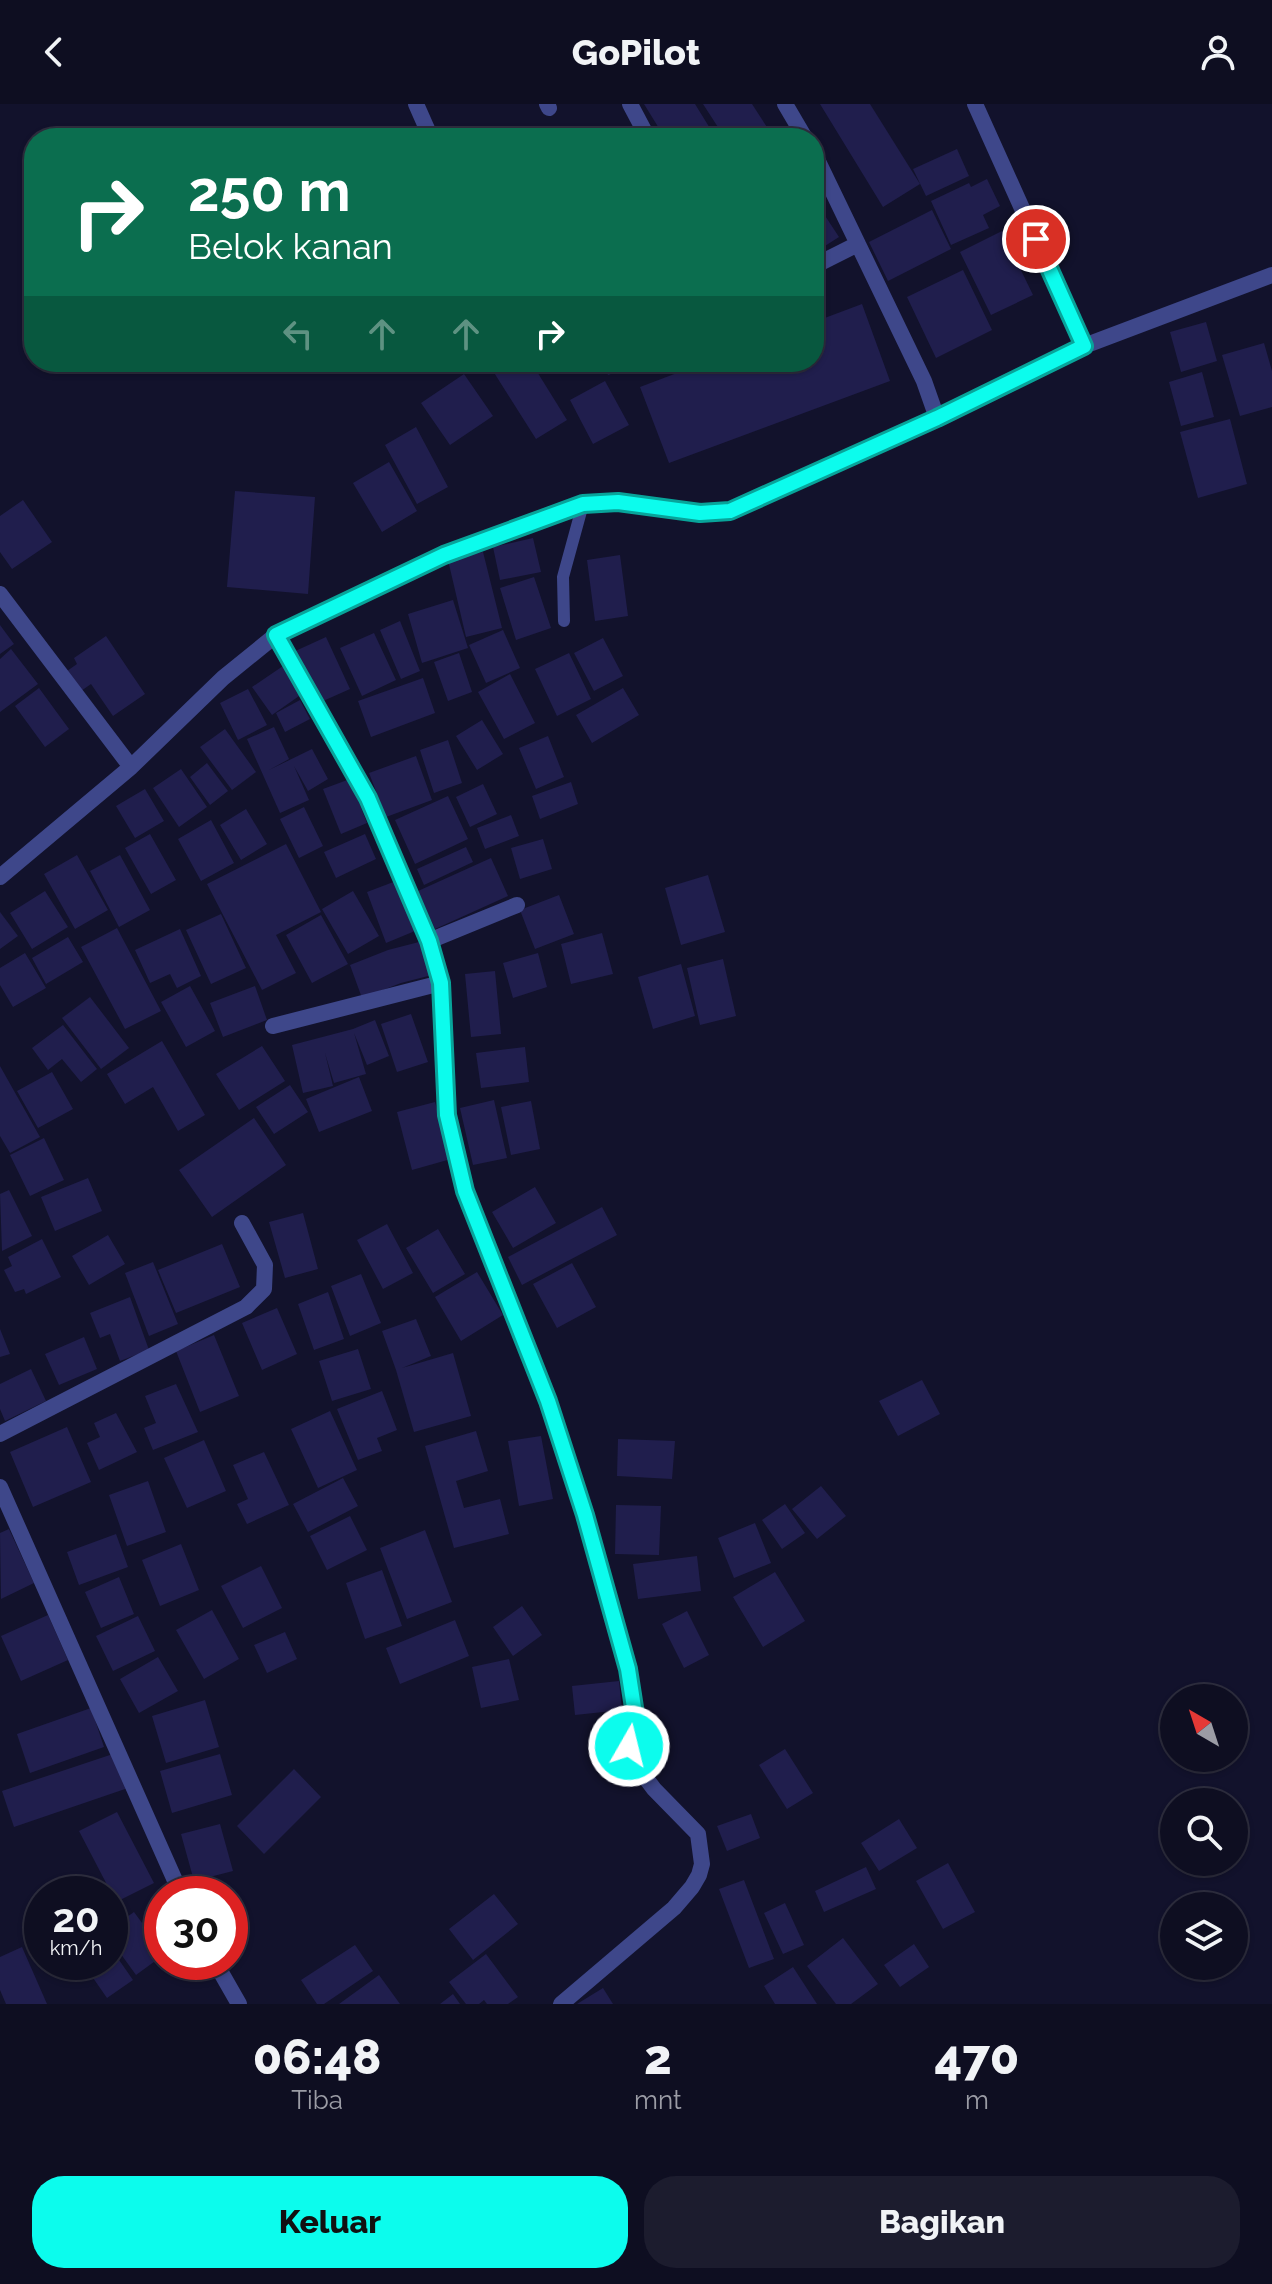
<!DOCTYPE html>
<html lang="id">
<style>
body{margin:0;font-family:Raleway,sans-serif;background:#1c1c2e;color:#f1f3f6;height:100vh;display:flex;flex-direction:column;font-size:30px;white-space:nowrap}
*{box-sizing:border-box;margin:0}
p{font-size:26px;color:#9b9ca5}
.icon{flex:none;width:44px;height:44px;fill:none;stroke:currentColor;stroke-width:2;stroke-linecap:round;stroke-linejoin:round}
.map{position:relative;height:1900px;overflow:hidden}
.drawer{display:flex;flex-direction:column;background:#0e0e21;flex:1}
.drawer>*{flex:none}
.guide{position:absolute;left:24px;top:24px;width:800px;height:244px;border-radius:32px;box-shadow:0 2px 6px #0004,0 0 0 2px #2e2e3f;background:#0b6e4f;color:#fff;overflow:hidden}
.needle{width:52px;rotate:321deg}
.buttons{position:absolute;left:1160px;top:1580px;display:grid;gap:16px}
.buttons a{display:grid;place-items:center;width:88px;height:88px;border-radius:50%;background:#0e0e21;box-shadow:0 2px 6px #0004,0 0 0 2px #2e2e3f;font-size:40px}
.speed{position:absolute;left:24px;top:1772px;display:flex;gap:16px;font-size:40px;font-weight:700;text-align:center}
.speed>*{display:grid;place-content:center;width:104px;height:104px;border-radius:50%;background:#0e0e21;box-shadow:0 2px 6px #0004,0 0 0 2px #2e2e3f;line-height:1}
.speed small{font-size:20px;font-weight:400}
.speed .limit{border:12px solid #d22;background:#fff;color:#111}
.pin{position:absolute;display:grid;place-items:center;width:68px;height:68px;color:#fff;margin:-34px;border:4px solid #fff;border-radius:50%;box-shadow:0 2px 8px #0007}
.me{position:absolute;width:88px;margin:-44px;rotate:8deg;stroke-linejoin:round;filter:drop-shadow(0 0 6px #0008)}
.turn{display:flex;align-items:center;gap:28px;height:168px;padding:0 32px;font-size:36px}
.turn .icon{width:104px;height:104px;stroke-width:2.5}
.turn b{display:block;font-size:56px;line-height:68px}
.lanes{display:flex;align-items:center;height:76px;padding:0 32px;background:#0003;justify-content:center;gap:40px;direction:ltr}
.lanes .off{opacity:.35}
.eta{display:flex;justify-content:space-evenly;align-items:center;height:136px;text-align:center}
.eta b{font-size:48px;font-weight:800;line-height:56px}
.button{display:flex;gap:16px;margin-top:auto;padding:16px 32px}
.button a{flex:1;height:92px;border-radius:32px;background:#0cfced;color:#111;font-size:32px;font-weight:800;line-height:92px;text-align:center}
.button a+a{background:#1c1c2e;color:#f1f3f6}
header{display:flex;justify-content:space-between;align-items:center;height:104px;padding:0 32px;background:#0e0e21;font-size:36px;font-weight:800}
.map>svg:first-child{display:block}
.building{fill:#201e4d}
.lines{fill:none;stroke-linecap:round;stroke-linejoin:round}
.service{stroke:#3e478a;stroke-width:12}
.minor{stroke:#3e478a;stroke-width:16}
.route-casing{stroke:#08a49a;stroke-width:20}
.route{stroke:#0cfced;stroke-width:14}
</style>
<header><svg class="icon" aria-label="back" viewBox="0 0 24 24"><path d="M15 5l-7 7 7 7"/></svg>GoPilot<svg class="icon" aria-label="person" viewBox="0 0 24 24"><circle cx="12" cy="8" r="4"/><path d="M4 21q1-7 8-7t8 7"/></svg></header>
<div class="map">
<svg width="1272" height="1900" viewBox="0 0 1272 1900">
<rect width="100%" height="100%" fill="#12122c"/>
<!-- building -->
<path class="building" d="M 644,0 L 695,0 L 716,34 L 665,34 Z
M 703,0 L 752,0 L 774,34 L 725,34 Z
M 820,0 L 870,0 L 920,80 L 883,103 Z
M 957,45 L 969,72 L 926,92 L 913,65 Z
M 987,75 L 1000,102 L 983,111 L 989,124 L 951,141 L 931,97 L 969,79 L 971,83 Z
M 814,95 L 839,133 L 814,149 Z
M 932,106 L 951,145 L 888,177 L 869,138 Z
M 1002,127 L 1033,191 L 991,211 L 960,148 Z
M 963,166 L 992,226 L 936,254 L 907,193 Z
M 862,200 L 890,277 L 669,359 L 640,283 L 706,258 L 814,258 L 814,218 Z
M 1206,218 L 1217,257 L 1181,268 L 1170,228 Z
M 1264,239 L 1272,267 L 1272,303 L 1240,312 L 1222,251 Z
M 507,258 L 531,258 L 567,316 L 536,335 L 493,267 Z
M 604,258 L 645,258 L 608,271 Z
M 1202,268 L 1214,313 L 1181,322 L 1169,278 Z
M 464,270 L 493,312 L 450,341 L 421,299 Z
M 605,277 L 629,321 L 593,340 L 570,296 Z
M 1230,315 L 1247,380 L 1198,394 L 1180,328 Z
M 416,323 L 448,383 L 417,400 L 385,341 Z
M 389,358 L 417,407 L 382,428 L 353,379 Z
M 235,387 L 315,393 L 308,490 L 227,483 Z
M 23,396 L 52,438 L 12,465 L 0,448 L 0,412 Z
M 533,434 L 541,468 L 500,476 L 493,443 Z
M 483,448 L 502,524 L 466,533 L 448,456 Z
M 620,451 L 628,512 L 595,517 L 587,456 Z
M 534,473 L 551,524 L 516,536 L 500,484 Z
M 453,496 L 468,544 L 422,559 L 408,510 Z
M 400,517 L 420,567 L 401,575 L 380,526 Z
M 0,521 L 14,540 L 0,550 Z
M 503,526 L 520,564 L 486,579 L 469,541 Z
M 374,529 L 396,576 L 362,592 L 340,544 Z
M 106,532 L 145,590 L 113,612 L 91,580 L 81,587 L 67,567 L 77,560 L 74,554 Z
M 326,533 L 350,585 L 314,601 L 291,549 Z
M 603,534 L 623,572 L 594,587 L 574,549 Z
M 11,545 L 38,580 L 0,608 L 0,555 Z
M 459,549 L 472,588 L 448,597 L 434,558 Z
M 569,549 L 591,595 L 557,612 L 535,565 Z
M 283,562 L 302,590 L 272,611 L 252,583 Z
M 510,570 L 535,619 L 504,635 L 478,588 Z
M 423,574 L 435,609 L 371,633 L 358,597 Z
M 39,584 L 69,625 L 45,643 L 15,602 Z
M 623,584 L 639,611 L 592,639 L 576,611 Z
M 248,585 L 267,621 L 238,636 L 220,599 Z
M 300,596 L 310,615 L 285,628 L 276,609 Z
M 482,616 L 503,650 L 477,666 L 456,632 Z
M 274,623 L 289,655 L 269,666 L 312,645 L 328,675 L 308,687 L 294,662 L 309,696 L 280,709 L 247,635 Z
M 225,625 L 256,668 L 232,686 L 200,643 Z
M 548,632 L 564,673 L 536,685 L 519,644 Z
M 448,636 L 462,679 L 434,689 L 420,646 Z
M 416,652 L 432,696 L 386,713 L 369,669 Z
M 207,659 L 228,687 L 210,701 L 190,673 Z
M 181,665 L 207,703 L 179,723 L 153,684 Z
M 350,675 L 367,719 L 341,730 L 323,685 Z
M 571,678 L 578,700 L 540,715 L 532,692 Z
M 483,680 L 497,710 L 470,723 L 456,693 Z
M 145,685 L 164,717 L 135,734 L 116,702 Z
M 448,692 L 468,735 L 415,760 L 395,716 Z
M 304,703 L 323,742 L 299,754 L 280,715 Z
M 246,705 L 267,740 L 241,756 L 220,721 Z
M 511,711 L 519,732 L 485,745 L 477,724 Z
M 211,716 L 234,759 L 201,777 L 178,735 Z
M 150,730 L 176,776 L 151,790 L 125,744 Z
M 365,730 L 376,755 L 336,774 L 324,748 Z
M 543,735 L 552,765 L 520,775 L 511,744 Z
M 286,740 L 321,808 L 276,831 L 296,869 L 262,886 L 207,780 Z
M 466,743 L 473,758 L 424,781 L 417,765 Z
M 77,751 L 108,806 L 75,825 L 44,770 Z
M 120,751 L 150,806 L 119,823 L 90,767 Z
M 491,754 L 508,792 L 435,825 L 418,787 Z
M 708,771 L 725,828 L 681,841 L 665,784 Z
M 396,777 L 415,827 L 386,839 L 367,788 Z
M 45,787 L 68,823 L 32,845 L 10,809 Z
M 353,787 L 379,832 L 348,850 L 322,805 Z
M 559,791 L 574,830 L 535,845 L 520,806 Z
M 0,808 L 18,832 L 0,845 Z
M 221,810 L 246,864 L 211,880 L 186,826 Z
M 321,811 L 348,860 L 312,879 L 286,831 Z
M 117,824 L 161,907 L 125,925 L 81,843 Z
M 180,825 L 201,872 L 177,884 L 170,870 L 150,879 L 135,846 Z
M 602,829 L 613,870 L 571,880 L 561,840 Z
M 68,833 L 83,858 L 46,880 L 32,854 Z
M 419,838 L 432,871 L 401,879 L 362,894 L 350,861 L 388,846 Z
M 25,849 L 46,884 L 13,903 L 0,881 L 0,864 Z
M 538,849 L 547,883 L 513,894 L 503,859 Z
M 723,855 L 736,912 L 700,921 L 687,864 Z
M 681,860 L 695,912 L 653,925 L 638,873 Z
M 495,867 L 501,930 L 471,933 L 465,870 Z
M 190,882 L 215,927 L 186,943 L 161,898 Z
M 255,882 L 267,916 L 223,933 L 210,899 Z
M 90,893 L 129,944 L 101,965 L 62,914 Z
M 411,910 L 428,958 L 397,968 L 381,920 Z
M 375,916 L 389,952 L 367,961 L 354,929 L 366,970 L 334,979 L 325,949 L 333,982 L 303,989 L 292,941 L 353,925 Z
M 63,921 L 97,965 L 81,978 L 62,955 L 48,966 L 32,944 Z
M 162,937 L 205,1011 L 178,1027 L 153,983 L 125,1000 L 107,970 Z
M 262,942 L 285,977 L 239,1006 L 216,970 Z
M 525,943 L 529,978 L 481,984 L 476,949 Z
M 0,962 L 40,1033 L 10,1049 L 0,1032 Z
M 52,968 L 73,1005 L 38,1024 L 17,987 Z
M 359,973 L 372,1007 L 319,1028 L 306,995 Z
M 290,981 L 308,1008 L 274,1030 L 256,1003 Z
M 494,996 L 507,1054 L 473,1061 L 460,1004 Z
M 531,997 L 540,1045 L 511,1051 L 501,1003 Z
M 435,998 L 451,1055 L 412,1066 L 397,1008 Z
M 254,1014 L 286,1061 L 212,1113 L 179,1066 Z
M 44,1034 L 64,1076 L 30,1092 L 10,1051 Z
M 88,1074 L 102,1107 L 55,1127 L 41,1093 Z
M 535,1083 L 556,1119 L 513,1144 L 492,1108 Z
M 9,1086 L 32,1132 L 2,1147 L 0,1090 Z
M 602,1103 L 617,1131 L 522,1181 L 508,1153 Z
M 303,1109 L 318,1165 L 285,1174 L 269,1118 Z
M 387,1120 L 413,1169 L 383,1185 L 357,1136 Z
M 438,1125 L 465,1170 L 433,1189 L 406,1144 Z
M 108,1131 L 125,1160 L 89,1181 L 72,1152 Z
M 42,1135 L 61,1173 L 26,1190 L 24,1185 L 15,1188 L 4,1166 L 12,1162 L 8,1153 Z
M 222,1140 L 240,1183 L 176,1209 L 158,1166 Z
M 153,1158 L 178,1220 L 149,1232 L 125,1169 Z
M 572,1159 L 596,1203 L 557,1224 L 533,1180 Z
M 477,1168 L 503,1211 L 461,1237 L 435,1193 Z
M 361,1170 L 381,1219 L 350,1232 L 331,1182 Z
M 328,1188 L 344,1235 L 314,1246 L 298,1200 Z
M 130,1193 L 149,1246 L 120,1257 L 110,1230 L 100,1234 L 90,1209 Z
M 277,1204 L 297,1250 L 262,1266 L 242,1219 Z
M 416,1215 L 431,1252 L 402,1264 L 453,1249 L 471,1312 L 414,1328 L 396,1266 L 382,1227 Z
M 0,1225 L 10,1250 L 0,1253 Z
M 214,1231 L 239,1292 L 200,1308 L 176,1247 Z
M 84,1233 L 97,1265 L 59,1281 L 45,1250 Z
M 358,1245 L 371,1285 L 332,1297 L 319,1257 Z
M 31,1265 L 46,1297 L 5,1317 L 0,1305 L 0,1280 Z
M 922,1276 L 940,1310 L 898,1332 L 879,1297 Z
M 176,1280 L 198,1328 L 153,1346 L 144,1324 L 156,1319 L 145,1292 Z
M 382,1287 L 397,1326 L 377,1334 L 382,1347 L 358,1356 L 337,1305 Z
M 330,1307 L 357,1366 L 318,1384 L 291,1325 Z
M 116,1309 L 137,1348 L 99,1366 L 87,1339 L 100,1333 L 94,1319 Z
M 67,1323 L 91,1378 L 33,1403 L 10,1348 Z
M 476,1327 L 488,1367 L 456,1377 L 464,1404 L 500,1395 L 509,1430 L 454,1444 L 425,1342 Z
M 541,1332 L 553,1395 L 519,1402 L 508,1337 Z
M 618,1335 L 675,1337 L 672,1375 L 617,1372 Z
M 204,1336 L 226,1387 L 187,1404 L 164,1354 Z
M 264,1348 L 289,1401 L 247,1420 L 237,1400 L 248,1395 L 233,1361 Z
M 343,1374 L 358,1402 L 308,1428 L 293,1400 Z
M 148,1377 L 166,1428 L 127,1442 L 109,1391 Z
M 821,1382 L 846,1412 L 817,1435 L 792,1405 Z
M 785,1400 L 805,1429 L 782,1445 L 762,1416 Z
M 616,1401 L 661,1402 L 659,1451 L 615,1450 Z
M 350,1412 L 367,1446 L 327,1466 L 310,1432 Z
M 755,1419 L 771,1459 L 734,1474 L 718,1434 Z
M 9,1425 L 34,1479 L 1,1495 L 0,1429 Z
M 425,1426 L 452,1498 L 407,1515 L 380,1444 Z
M 116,1430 L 128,1463 L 79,1481 L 67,1448 Z
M 181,1440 L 199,1486 L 160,1502 L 142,1456 Z
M 697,1452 L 701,1487 L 638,1495 L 633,1460 Z
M 261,1462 L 282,1504 L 243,1524 L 221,1482 Z
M 382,1466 L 402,1522 L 365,1535 L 346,1479 Z
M 775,1468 L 805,1517 L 763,1543 L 733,1493 Z
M 119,1473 L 134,1510 L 101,1524 L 85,1488 Z
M 522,1502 L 542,1531 L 513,1552 L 493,1523 Z
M 212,1506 L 239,1555 L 204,1575 L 176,1526 Z
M 687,1507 L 709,1551 L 684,1564 L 662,1520 Z
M 48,1511 L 68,1556 L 21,1577 L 1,1532 Z
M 138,1512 L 155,1547 L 113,1567 L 96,1532 Z
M 455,1516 L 469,1552 L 400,1580 L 386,1544 Z
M 285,1528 L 297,1555 L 267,1569 L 254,1541 Z
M 158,1553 L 178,1587 L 139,1609 L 120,1575 Z
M 509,1555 L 519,1596 L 481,1604 L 472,1563 Z
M 619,1577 L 622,1606 L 575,1611 L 572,1582 Z
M 205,1596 L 219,1643 L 166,1659 L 152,1612 Z
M 91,1604 L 104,1643 L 30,1669 L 17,1630 Z
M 785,1645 L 813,1689 L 787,1705 L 759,1661 Z
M 116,1649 L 128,1684 L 14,1723 L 2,1687 Z
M 220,1650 L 232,1691 L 172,1709 L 160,1667 Z
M 294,1665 L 321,1693 L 264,1750 L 237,1722 Z
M 117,1708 L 154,1779 L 116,1798 L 79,1727 Z
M 751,1710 L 760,1734 L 727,1747 L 717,1722 Z
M 899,1715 L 917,1744 L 879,1767 L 861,1739 Z
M 220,1720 L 233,1767 L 194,1777 L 181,1730 Z
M 948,1759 L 975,1808 L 943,1825 L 916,1777 Z
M 866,1763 L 876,1785 L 824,1808 L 815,1787 Z
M 744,1776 L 774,1855 L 749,1864 L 719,1785 Z
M 93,1777 L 101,1790 L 72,1790 Z
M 494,1790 L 518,1820 L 473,1856 L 449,1825 Z
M 785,1799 L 804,1841 L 783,1850 L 764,1809 Z
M 134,1808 L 162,1846 L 162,1852 L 136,1871 L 110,1835 L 110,1825 Z
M 843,1834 L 878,1880 L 851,1900 L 836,1900 L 807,1862 Z
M 914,1840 L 929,1863 L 900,1883 L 884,1861 Z
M 355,1841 L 373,1867 L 324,1900 L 317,1900 L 301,1876 Z
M 22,1843 L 47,1900 L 6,1900 L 0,1886 L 0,1853 Z
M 110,1843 L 133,1876 L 107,1894 L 82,1858 L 110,1858 Z
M 486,1850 L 518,1893 L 508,1900 L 487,1900 L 484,1896 L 479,1900 L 466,1900 L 449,1878 Z
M 793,1863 L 817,1900 L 775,1900 L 764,1882 Z
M 379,1871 L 400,1900 L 339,1900 Z
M 603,1884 L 613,1900 L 577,1900 Z
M 453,1890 L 460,1900 L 440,1900 Z"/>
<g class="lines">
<!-- service -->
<path class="service" d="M 564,517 L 563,473 L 583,400"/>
<!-- minor -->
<path class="minor" d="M 416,0 L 431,34
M 547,0 L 549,4
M 630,0 L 648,34
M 785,0 L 805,34
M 975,0 L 1084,242
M 814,49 L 924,277 L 937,314
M 814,162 L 858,140
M 0,490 L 131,663
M 276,531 L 368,694 L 429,837 L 441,879 L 447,1011 L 465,1087 L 548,1297 L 585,1411 L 628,1565 L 635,1610 L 629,1633 L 633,1657 L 654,1685 L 698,1730 L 702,1760 L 699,1771 L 692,1783 L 674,1804 L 561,1900
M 0,773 L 131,663 L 223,574 L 276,531 L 444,451 L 583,400 L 618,398 L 700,409 L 730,407 L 937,314 L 1084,242 L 1272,171
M 429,837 L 517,801
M 273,922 L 441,879
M 0,1330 L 246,1203 L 264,1185 L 265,1161 L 242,1119
M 0,1383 L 181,1790
M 215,1858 L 239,1900"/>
</g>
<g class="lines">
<!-- route casing -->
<g class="route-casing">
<path id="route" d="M 629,1642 L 635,1610 L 628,1565 L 585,1411 L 548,1297 L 465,1087 L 447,1011 L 441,879 L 429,837 L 368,694 L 276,531 L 444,451 L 583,400 L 618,398 L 700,409 L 730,407 L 937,314 L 1084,242 L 1036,135"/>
</g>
<!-- route -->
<use href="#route" class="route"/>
</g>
</svg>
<div class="buttons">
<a><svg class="needle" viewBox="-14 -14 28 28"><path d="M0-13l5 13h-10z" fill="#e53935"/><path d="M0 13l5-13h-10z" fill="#9b9ca5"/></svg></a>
<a><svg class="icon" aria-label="search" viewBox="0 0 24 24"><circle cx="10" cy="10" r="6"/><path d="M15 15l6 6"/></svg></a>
<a><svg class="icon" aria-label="layers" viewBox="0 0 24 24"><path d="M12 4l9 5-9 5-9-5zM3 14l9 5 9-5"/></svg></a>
</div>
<div class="speed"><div>20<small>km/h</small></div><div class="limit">30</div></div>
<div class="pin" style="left:1036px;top:135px;background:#d93025"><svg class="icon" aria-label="arrive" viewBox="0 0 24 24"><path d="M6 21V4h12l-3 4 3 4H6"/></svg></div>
<svg class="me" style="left:629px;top:1642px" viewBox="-20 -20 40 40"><circle r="17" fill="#0cfced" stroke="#fff" stroke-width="3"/><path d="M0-11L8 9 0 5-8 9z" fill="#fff"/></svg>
<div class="guide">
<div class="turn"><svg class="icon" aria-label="right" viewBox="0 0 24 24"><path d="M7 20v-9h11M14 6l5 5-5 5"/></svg><div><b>250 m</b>Belok kanan</div></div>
<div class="lanes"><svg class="icon off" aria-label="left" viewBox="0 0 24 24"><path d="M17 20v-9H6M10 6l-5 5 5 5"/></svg><svg class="icon off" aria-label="ahead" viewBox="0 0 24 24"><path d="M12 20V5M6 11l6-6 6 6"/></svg><svg class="icon off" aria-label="ahead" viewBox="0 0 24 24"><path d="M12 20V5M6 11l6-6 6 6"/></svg><svg class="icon" aria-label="right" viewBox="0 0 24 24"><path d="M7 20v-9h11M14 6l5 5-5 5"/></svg></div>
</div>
</div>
<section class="drawer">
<div class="eta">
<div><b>06:48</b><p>Tiba</p></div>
<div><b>2</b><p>mnt</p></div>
<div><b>470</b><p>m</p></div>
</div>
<div class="button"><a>Keluar</a><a>Bagikan</a></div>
</section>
